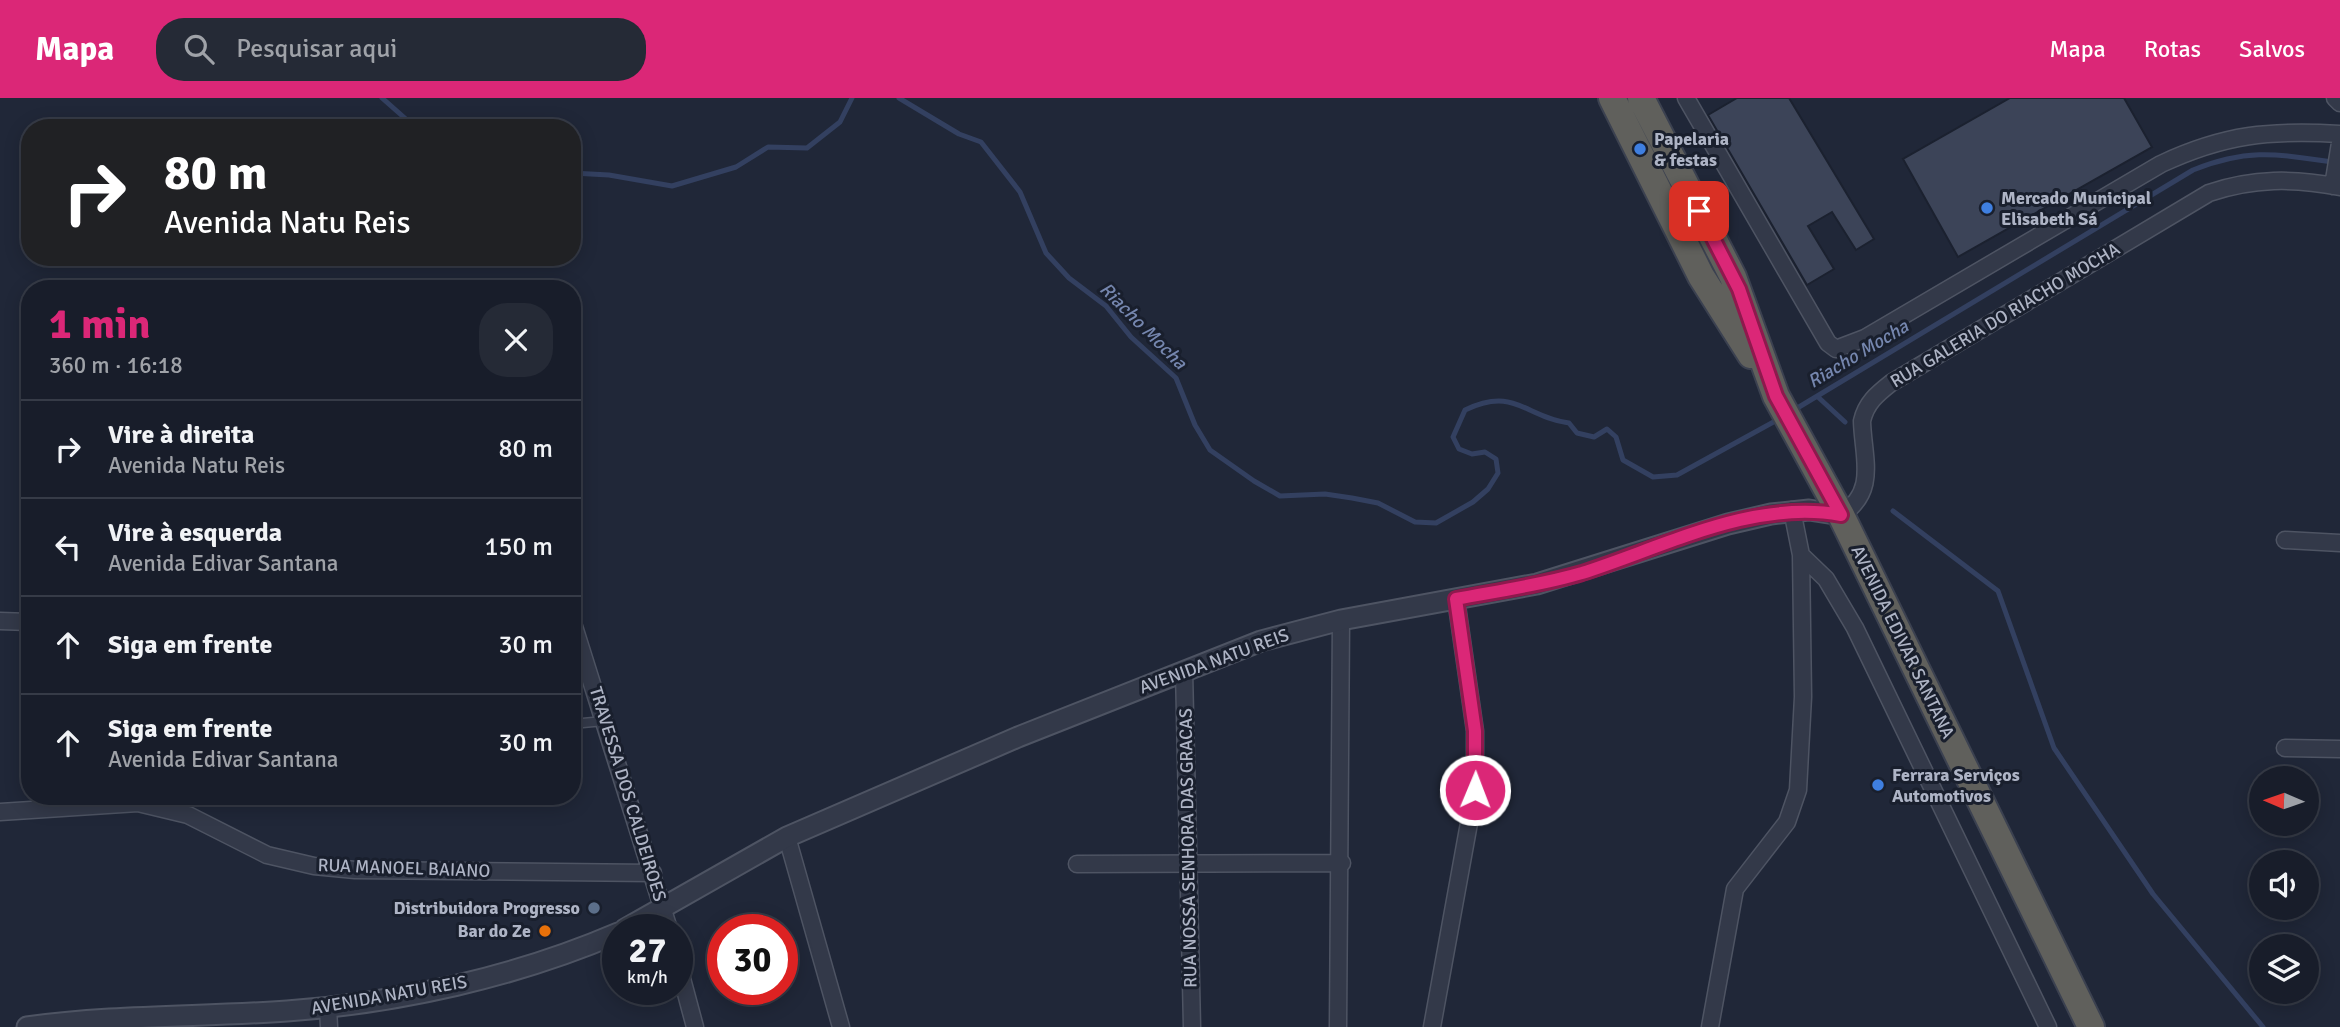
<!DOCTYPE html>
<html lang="pt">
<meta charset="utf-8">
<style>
body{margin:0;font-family:Signika,sans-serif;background:#252a36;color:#f1f3f6;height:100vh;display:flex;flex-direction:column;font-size:26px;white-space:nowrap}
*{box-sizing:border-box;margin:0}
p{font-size:23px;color:#9fa2a8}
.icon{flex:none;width:38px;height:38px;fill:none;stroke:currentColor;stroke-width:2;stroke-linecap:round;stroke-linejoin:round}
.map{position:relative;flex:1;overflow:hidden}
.side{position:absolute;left:21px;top:182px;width:560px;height:525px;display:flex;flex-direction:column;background:#181d2a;border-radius:28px;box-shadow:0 4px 18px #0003,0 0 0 2px #363b47}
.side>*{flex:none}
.banner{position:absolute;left:21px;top:21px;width:560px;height:147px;border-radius:28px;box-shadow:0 4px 18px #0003,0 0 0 2px #363b47;background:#202124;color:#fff;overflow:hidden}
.needle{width:46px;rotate:272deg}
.controls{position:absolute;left:2249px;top:668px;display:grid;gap:14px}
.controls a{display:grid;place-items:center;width:70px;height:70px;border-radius:50%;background:#181d2a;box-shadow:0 4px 18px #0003,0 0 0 2px #363b47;font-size:35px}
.speed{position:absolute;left:602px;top:816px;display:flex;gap:14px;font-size:35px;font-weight:700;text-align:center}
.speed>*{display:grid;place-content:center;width:91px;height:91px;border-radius:50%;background:#181d2a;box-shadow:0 4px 18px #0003,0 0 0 2px #363b47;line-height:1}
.speed small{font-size:18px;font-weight:400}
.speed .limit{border:10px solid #d22;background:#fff;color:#111}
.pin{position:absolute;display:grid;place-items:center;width:60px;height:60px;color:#fff;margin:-30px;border-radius:14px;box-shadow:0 4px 10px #0006}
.me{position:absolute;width:77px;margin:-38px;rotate:1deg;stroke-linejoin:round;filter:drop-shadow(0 0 5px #0008)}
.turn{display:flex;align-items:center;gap:24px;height:147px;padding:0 28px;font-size:32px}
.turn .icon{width:91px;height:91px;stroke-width:2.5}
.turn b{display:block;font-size:49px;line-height:60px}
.round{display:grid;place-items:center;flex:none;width:74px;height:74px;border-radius:28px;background:#252a36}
.overview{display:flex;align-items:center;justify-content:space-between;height:119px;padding:0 28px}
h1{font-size:42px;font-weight:700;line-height:52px;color:#db2777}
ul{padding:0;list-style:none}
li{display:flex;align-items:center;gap:21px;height:98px;padding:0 28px;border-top:2px solid #363b47}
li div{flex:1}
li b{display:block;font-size:26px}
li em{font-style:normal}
header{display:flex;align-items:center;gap:42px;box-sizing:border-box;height:98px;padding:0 35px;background:#db2777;color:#fff}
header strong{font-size:33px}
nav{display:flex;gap:38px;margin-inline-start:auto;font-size:24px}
.search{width:490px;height:63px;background:#252a36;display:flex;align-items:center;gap:18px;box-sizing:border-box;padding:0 24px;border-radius:28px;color:#9fa2a8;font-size:26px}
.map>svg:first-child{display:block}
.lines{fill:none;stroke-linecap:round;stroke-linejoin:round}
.stream{stroke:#334060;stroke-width:5}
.building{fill:#3c4458;stroke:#1b212f;stroke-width:2}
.service-casing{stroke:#4e5463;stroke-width:11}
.minor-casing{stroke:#4e5463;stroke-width:19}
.tertiary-casing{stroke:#4e5463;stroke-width:23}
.trunk-casing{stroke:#3b4150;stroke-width:30}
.service{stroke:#333949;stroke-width:8}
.minor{stroke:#333949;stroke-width:16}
.tertiary{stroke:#333949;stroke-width:19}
.trunk{stroke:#60605c;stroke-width:26}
.route-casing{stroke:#8e194d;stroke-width:18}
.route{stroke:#db2777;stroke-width:12}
.shop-dot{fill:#3f7fe0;stroke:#191f2d;stroke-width:2.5}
.service-dot{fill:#5c6f8a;stroke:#191f2d;stroke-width:2.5}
.food-dot{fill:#e8710a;stroke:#191f2d;stroke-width:2.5}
.labels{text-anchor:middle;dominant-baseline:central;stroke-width:6;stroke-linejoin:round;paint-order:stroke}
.poi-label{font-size:18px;font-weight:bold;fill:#aeb4c5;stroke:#191f2d;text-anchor:start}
.street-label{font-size:18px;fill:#aeb4c5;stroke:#191f2d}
.water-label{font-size:19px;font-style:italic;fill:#7586ae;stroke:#191f2d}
</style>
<header>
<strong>Mapa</strong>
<div class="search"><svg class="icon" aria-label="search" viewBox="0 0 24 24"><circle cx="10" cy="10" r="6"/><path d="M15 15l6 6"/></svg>Pesquisar aqui</div>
<nav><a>Mapa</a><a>Rotas</a><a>Salvos</a></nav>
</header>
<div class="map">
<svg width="2340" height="929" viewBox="0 0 2340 929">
<rect width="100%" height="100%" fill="#202738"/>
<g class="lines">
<!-- stream -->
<path class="stream" d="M 382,0 L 416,30
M 899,0 L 959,36 L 981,44 L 1020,94 L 1046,155 L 1069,180 L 1106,208 L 1131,239 L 1176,280 L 1195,327 L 1210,352 L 1254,383 L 1280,398 L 1325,396 L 1352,400 L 1378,405 L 1415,424 L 1436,425 L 1473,404 L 1488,391 L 1498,375 L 1496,361 L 1485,354 L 1472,356 L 1459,351 L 1453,339 L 1465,312 C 1515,288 1525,319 1569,325 L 1577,335 L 1594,339 L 1607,331 L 1616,339 L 1623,362 L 1653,379 L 1677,377 L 1779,321
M 572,75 L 609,77 L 672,88 L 736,69 L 768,49 L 807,50 L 840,24 L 852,0
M 1818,299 L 1845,324
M 1794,312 L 2193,72 C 2248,50 2277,56 2333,64
M 1893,413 L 1998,493 L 2054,650 L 2153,796 L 2263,929"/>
</g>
<!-- building -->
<path class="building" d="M 1737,0 L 1789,0 L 1874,141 L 1856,152 L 1832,114 L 1808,128 L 1834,171 L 1807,187 L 1708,17 Z
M 2010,0 L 2124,0 L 2152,49 L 1958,159 L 1903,61 Z"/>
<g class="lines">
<!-- service casing -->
<g class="service-casing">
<path id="service" d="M 572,626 L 604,623"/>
</g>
<!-- minor casing -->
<g class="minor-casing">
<path id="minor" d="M 1686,0 L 1828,245 L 1836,251 L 1865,240 L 2161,66 C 2225,36 2270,32 2340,36
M 2335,0 L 2340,5
M 2333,88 L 2340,45
M 1841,417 C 1878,393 1863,360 1862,323 C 1866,305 1877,296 1891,285 L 2209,95 C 2253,80 2294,80 2340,89
M 2285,442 L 2340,445
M 1801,457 L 1826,481 L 1855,530 L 2048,929
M 572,522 L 669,831
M 0,523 L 30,524
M 1184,572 L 1192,929
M 2285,650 L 2340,651
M 0,714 L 138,705 L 188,717 L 267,757 L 314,768 L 355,772 L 653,775
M 787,739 L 841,929
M 1077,766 L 1342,765
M 677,862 L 695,929
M 328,909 L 329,929
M 1338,929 L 1341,522
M 1432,929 L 1475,692 L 1475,633 L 1456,501
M 1710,929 L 1735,791 L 1787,724 L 1798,692 L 1803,599 L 1801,457 L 1792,412"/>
</g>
<!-- tertiary casing -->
<g class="tertiary-casing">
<path id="tertiary" d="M 625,831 L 787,739 L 1018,639 L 1261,543 L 1341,522 L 1537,486 L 1728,426 L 1771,416 L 1809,412 L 1841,417
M 27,929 C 113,917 201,919 287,913 C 399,905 515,879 618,835"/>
</g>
<!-- trunk casing -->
<g class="trunk-casing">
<path id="trunk" d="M 1612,0 L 1701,178 L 1751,257
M 1641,0 L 1733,179 L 1776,298 L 1841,417 L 2091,929"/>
</g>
<!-- service -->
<use href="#service" class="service"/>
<!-- minor -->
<use href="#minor" class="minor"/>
<!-- tertiary -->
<use href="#tertiary" class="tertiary"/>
<!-- trunk -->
<use href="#trunk" class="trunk"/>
</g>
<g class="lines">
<!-- route casing -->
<g class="route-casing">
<path id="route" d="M 1475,692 L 1475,633 L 1456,501 C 1498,493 1541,487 1582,475 C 1664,449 1753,401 1841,417 L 1776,298 L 1739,191 L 1699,113"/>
</g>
<!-- route -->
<use href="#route" class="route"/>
</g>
<!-- markers -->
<g class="shop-dot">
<circle cx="1640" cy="51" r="7"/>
<circle cx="1987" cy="110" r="7"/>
<circle cx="1878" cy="687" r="7"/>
</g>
<circle class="service-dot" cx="594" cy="810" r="7"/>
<circle class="food-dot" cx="545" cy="833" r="7"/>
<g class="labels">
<!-- poi labels -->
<g class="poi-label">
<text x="1654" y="41">Papelaria<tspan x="1654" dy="21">&amp; festas</tspan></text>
<text x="2001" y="100">Mercado Municipal<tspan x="2001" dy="21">Elisabeth Sá</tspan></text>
<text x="1892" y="677">Ferrara Serviços<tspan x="1892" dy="21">Automotivos</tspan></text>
<text x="580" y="810" text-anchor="end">Distribuidora Progresso</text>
<text x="531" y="833" text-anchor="end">Bar do Ze</text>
</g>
<!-- street labels -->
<g class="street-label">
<text transform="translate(2005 217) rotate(-31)">RUA GALERIA DO RIACHO MOCHA</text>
<text transform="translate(1903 544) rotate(64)">AVENIDA EDIVAR SANTANA</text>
<text transform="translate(1214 563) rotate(-20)">AVENIDA NATU REIS</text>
<text transform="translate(628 696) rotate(73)">TRAVESSA DOS CALDEIROES</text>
<text transform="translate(1188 750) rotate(-91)">RUA NOSSA SENHORA DAS GRACAS</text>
<text transform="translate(404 770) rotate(2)">RUA MANOEL BAIANO</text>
<text transform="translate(389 897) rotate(-10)">AVENIDA NATU REIS</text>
</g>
<!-- water labels -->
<g class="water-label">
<text transform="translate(1143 228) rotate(45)">Riacho Mocha</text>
<text transform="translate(1858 256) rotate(-31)">Riacho Mocha</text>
</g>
</g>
</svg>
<div class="controls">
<a><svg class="needle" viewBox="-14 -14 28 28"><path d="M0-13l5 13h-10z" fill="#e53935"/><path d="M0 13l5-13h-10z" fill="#9fa2a8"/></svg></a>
<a><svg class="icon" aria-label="sound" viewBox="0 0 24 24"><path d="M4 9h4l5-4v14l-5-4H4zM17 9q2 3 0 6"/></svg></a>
<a><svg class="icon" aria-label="layers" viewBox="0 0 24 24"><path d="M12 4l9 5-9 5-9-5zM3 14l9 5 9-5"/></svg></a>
</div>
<div class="speed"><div>27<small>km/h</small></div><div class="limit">30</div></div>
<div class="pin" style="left:1699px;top:113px;background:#d93025"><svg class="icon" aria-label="arrive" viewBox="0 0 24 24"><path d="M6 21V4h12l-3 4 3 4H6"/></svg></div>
<svg class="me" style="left:1475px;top:692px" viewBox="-20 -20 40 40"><circle r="17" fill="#db2777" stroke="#fff" stroke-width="3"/><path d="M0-11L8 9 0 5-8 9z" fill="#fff"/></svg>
<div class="banner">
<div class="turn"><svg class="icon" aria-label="right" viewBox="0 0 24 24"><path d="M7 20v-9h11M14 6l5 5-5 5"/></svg><div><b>80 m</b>Avenida Natu Reis</div></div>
</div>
<section class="side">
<div class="overview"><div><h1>1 min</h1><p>360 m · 16:18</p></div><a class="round"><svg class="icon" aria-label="close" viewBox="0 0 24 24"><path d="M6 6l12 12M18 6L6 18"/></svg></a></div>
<ul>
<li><svg class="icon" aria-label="right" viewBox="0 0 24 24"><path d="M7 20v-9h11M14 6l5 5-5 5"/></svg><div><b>Vire à direita</b><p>Avenida Natu Reis</p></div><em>80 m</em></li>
<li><svg class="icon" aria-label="left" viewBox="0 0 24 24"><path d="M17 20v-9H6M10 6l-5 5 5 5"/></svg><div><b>Vire à esquerda</b><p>Avenida Edivar Santana</p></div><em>150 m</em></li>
<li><svg class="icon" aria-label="ahead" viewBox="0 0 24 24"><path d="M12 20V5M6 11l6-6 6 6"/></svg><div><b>Siga em frente</b></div><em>30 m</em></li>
<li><svg class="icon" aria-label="ahead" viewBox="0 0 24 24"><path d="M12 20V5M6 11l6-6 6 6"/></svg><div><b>Siga em frente</b><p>Avenida Edivar Santana</p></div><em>30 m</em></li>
</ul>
</section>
</div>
